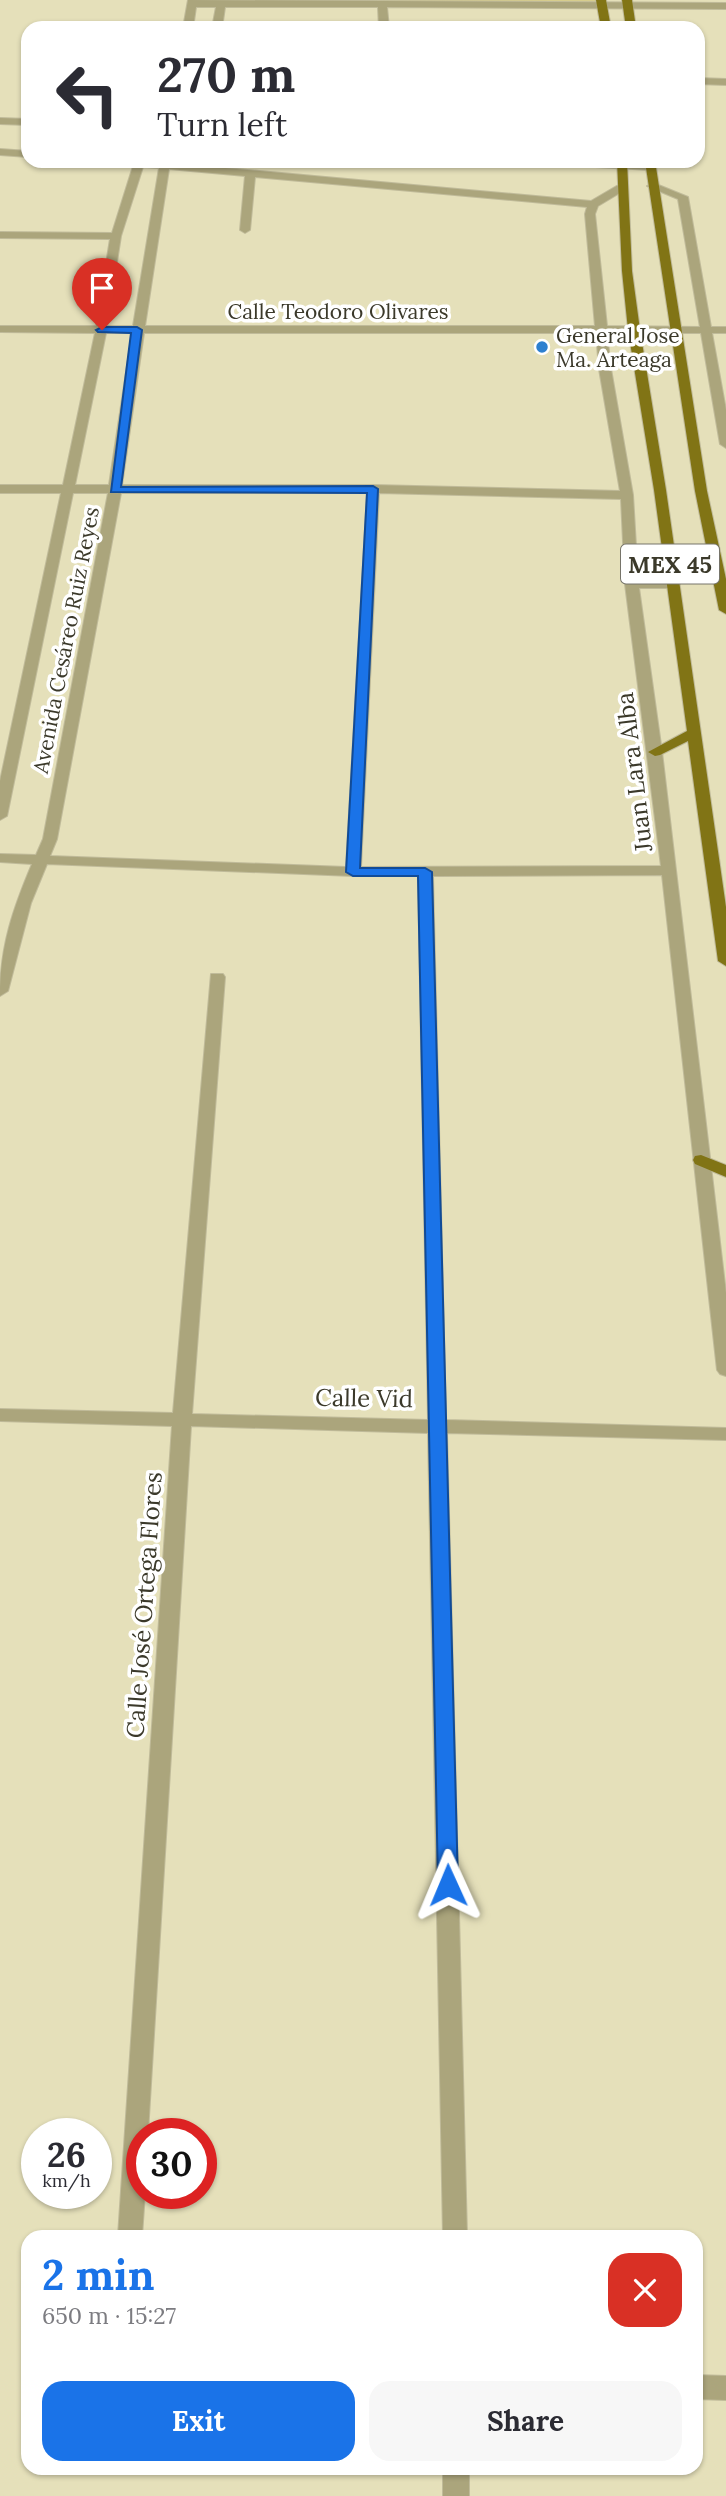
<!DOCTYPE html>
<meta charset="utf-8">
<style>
body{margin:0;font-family:Lora,serif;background:#f7f7f7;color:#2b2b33;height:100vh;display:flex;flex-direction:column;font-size:26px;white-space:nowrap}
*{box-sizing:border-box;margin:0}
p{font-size:23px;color:#7c7c81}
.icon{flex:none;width:38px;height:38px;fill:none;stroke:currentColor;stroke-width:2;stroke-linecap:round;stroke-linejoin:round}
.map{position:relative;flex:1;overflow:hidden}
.details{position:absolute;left:21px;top:2230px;width:682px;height:245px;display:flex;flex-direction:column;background:#fff;border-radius:21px;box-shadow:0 2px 5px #0004}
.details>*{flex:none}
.banner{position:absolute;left:21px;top:21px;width:684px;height:147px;border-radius:21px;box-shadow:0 2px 5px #0004;background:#fff;color:#2b2b33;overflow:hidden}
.speed{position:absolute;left:21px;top:2118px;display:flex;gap:14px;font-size:35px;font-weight:700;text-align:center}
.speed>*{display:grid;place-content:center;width:91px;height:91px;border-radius:50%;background:#fff;box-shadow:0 2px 5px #0004;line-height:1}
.speed small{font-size:18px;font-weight:400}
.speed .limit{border:10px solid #d22;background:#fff;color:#111}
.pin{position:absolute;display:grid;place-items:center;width:60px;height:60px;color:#fff;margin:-72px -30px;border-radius:50% 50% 50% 0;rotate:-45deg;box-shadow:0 0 7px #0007}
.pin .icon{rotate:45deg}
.me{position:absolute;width:77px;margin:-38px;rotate:359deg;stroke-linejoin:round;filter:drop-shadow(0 0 5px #0008)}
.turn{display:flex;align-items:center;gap:24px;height:147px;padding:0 21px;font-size:32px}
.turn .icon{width:91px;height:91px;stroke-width:2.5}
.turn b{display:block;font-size:49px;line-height:60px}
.round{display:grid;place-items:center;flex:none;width:74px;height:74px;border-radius:21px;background:#f7f7f7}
.headline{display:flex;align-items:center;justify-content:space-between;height:119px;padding:0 21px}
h1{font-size:42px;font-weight:700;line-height:52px;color:#1a73e8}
.button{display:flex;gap:14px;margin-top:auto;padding:14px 21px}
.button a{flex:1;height:80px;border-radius:21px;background:#1a73e8;color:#fff;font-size:28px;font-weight:700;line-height:80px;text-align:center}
.button a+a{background:#f7f7f7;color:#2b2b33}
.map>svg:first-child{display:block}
.green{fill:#d7cd8d}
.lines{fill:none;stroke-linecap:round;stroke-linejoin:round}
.minor-casing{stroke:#c0bb9a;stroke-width:2}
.primary-casing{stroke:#c0bb9a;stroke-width:2}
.minor{fill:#aba57c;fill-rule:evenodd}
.primary{fill:#817415;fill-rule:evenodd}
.route{fill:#1a73e8;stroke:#114b97;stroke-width:2}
.poi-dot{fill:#2d80cf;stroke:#fff;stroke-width:2.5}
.labels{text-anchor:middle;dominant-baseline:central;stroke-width:7;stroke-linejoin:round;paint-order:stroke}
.far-street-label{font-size:21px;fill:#3b392a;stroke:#fff}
.far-poi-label{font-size:21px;fill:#3b392a;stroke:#fff;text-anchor:start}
.shield{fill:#fff;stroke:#76746a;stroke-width:2}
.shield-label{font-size:23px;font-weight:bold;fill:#3b392a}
.street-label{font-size:24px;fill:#3b392a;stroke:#fff}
</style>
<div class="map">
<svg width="726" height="2496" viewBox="0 0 726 2496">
<rect width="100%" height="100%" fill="#e5e0ba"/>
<!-- green -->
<path class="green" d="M 226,0 L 595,0 L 596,4 L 226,2 Z"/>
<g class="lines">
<!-- minor casing -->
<g class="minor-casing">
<path id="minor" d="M 188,0 L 726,3 L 726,9 L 387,7 L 389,28 L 379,28 L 378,7 L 225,7 L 222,28 L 212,28 L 216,7 L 196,7 L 193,28 L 183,28 Z
M 698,78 L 726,79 L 726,85 L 698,84 Z
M 0,118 L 28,119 L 28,125 L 0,124 Z
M 0,149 L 28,151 L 28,157 L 0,155 Z
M 104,161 L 171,161 L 170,163 L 591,201 L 620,184 L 628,184 L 628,188 L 598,206 L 595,214 L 607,326 L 700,327 L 678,199 L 647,186 L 656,184 L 688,197 L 711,327 L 726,327 L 726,333 L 712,333 L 726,410 L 726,448 L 720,444 L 701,333 L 607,333 L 611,369 L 633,495 L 638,580 L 673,580 L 680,584 L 673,588 L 639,588 L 662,752 L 726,1293 L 726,1376 L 720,1374 L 717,1370 L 662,875 L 433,876 L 446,1420 L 726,1428 L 726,1440 L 447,1433 L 467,2236 L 443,2236 L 428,1433 L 191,1426 L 148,2133 L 142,2133 L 142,2193 L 145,2193 L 142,2236 L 118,2236 L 172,1426 L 0,1421 L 0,1409 L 173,1413 L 211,974 L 223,974 L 225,977 L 192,1414 L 428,1420 L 418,876 L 353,876 L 47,864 L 31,903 L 8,991 L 0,996 C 0,946 13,909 32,864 L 0,862 L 0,854 L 36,855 L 43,839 L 108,493 L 73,493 L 7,816 L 0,820 L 0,781 L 61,493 L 0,493 L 0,485 L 63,485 L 95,333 L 0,332 L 0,326 L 96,326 L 110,239 L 0,238 L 0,232 L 112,233 L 133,166 L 109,164 ZM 143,167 L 159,168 L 133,326 L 107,326 L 121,236 ZM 169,169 L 245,176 L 240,230 L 245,233 L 250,230 L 255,177 L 587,207 L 585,214 L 595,326 L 145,326 ZM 106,333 L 132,333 L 109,485 L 75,485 ZM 144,333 L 596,333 L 599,369 L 620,491 L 373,485 L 122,485 ZM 121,493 L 367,493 L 346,867 L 50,856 L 57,839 ZM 379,493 L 621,499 L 625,584 L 661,866 L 361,867 Z
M 535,161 L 651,164 L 656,167 L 651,170 L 540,164 Z
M 696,2375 L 726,2376 L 726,2400 L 696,2399 Z
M 443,2468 L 469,2468 L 469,2496 L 443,2496 Z"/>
</g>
<!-- primary casing -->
<g class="primary-casing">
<path id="primary" d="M 596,0 L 606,0 L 611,28 L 601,28 Z
M 622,0 L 632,0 L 636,28 L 626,28 Z
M 617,161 L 627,161 L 632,271 L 640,330 L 666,490 L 726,907 L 726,966 L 718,961 L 688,741 L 660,755 L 655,756 L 648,752 L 687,731 L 654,490 L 628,330 L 622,271 Z
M 645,161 L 655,161 L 707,491 L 726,579 L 726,614 L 719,610 L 695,491 Z
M 701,1155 L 726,1165 L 726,1177 L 695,1164 L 693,1160 L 695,1156 Z"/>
</g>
<!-- minor -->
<use href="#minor" class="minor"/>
<!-- primary -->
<use href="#primary" class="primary"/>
</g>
<!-- route -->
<path class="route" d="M 102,327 L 137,327 L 142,330 L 121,487 L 373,486 L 378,489 L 360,868 L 425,868 L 432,872 L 458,1885 L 455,1890 L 448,1892 L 441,1890 L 438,1885 L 418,876 L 353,876 L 346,872 L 367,493 L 111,492 L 131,333 L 98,332 L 96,330 Z"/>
<!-- markers -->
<circle class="poi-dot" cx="542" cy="347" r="7"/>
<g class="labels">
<!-- far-street labels -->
<g class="far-street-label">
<text x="338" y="311">Calle Teodoro Olivares</text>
<text transform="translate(66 640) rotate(-79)">Avenida Cesáreo Ruiz Reyes</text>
</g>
<!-- far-poi labels -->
<g class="far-poi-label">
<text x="556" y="335">General Jose<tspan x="556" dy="24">Ma. Arteaga</tspan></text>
</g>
<!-- shield labels -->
<rect class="shield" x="621" y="544.5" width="98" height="39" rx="5"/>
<g class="shield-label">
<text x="670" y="564">MEX 45</text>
</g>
<!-- street labels -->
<g class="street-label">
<text transform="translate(634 772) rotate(-97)">Juan Lara Alba</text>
<text transform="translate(364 1398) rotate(1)">Calle Vid</text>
<text transform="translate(144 1605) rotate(-86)">Calle José Ortega Flores</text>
</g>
</g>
</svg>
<div class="speed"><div>26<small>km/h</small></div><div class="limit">30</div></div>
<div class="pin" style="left:102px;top:330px;background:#d93025"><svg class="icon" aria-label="arrive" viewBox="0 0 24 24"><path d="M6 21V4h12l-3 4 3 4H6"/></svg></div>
<svg class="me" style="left:448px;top:1885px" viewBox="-20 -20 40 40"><path d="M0-17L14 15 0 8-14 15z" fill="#1a73e8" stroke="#fff" stroke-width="4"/></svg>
<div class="banner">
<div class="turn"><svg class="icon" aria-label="left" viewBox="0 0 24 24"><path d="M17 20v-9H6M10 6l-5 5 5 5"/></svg><div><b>270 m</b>Turn left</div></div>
</div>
<section class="details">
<div class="headline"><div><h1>2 min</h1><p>650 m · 15:27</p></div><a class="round" style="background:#d93025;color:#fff"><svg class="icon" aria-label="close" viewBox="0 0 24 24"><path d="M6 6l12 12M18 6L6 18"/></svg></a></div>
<div class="button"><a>Exit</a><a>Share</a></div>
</section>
</div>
